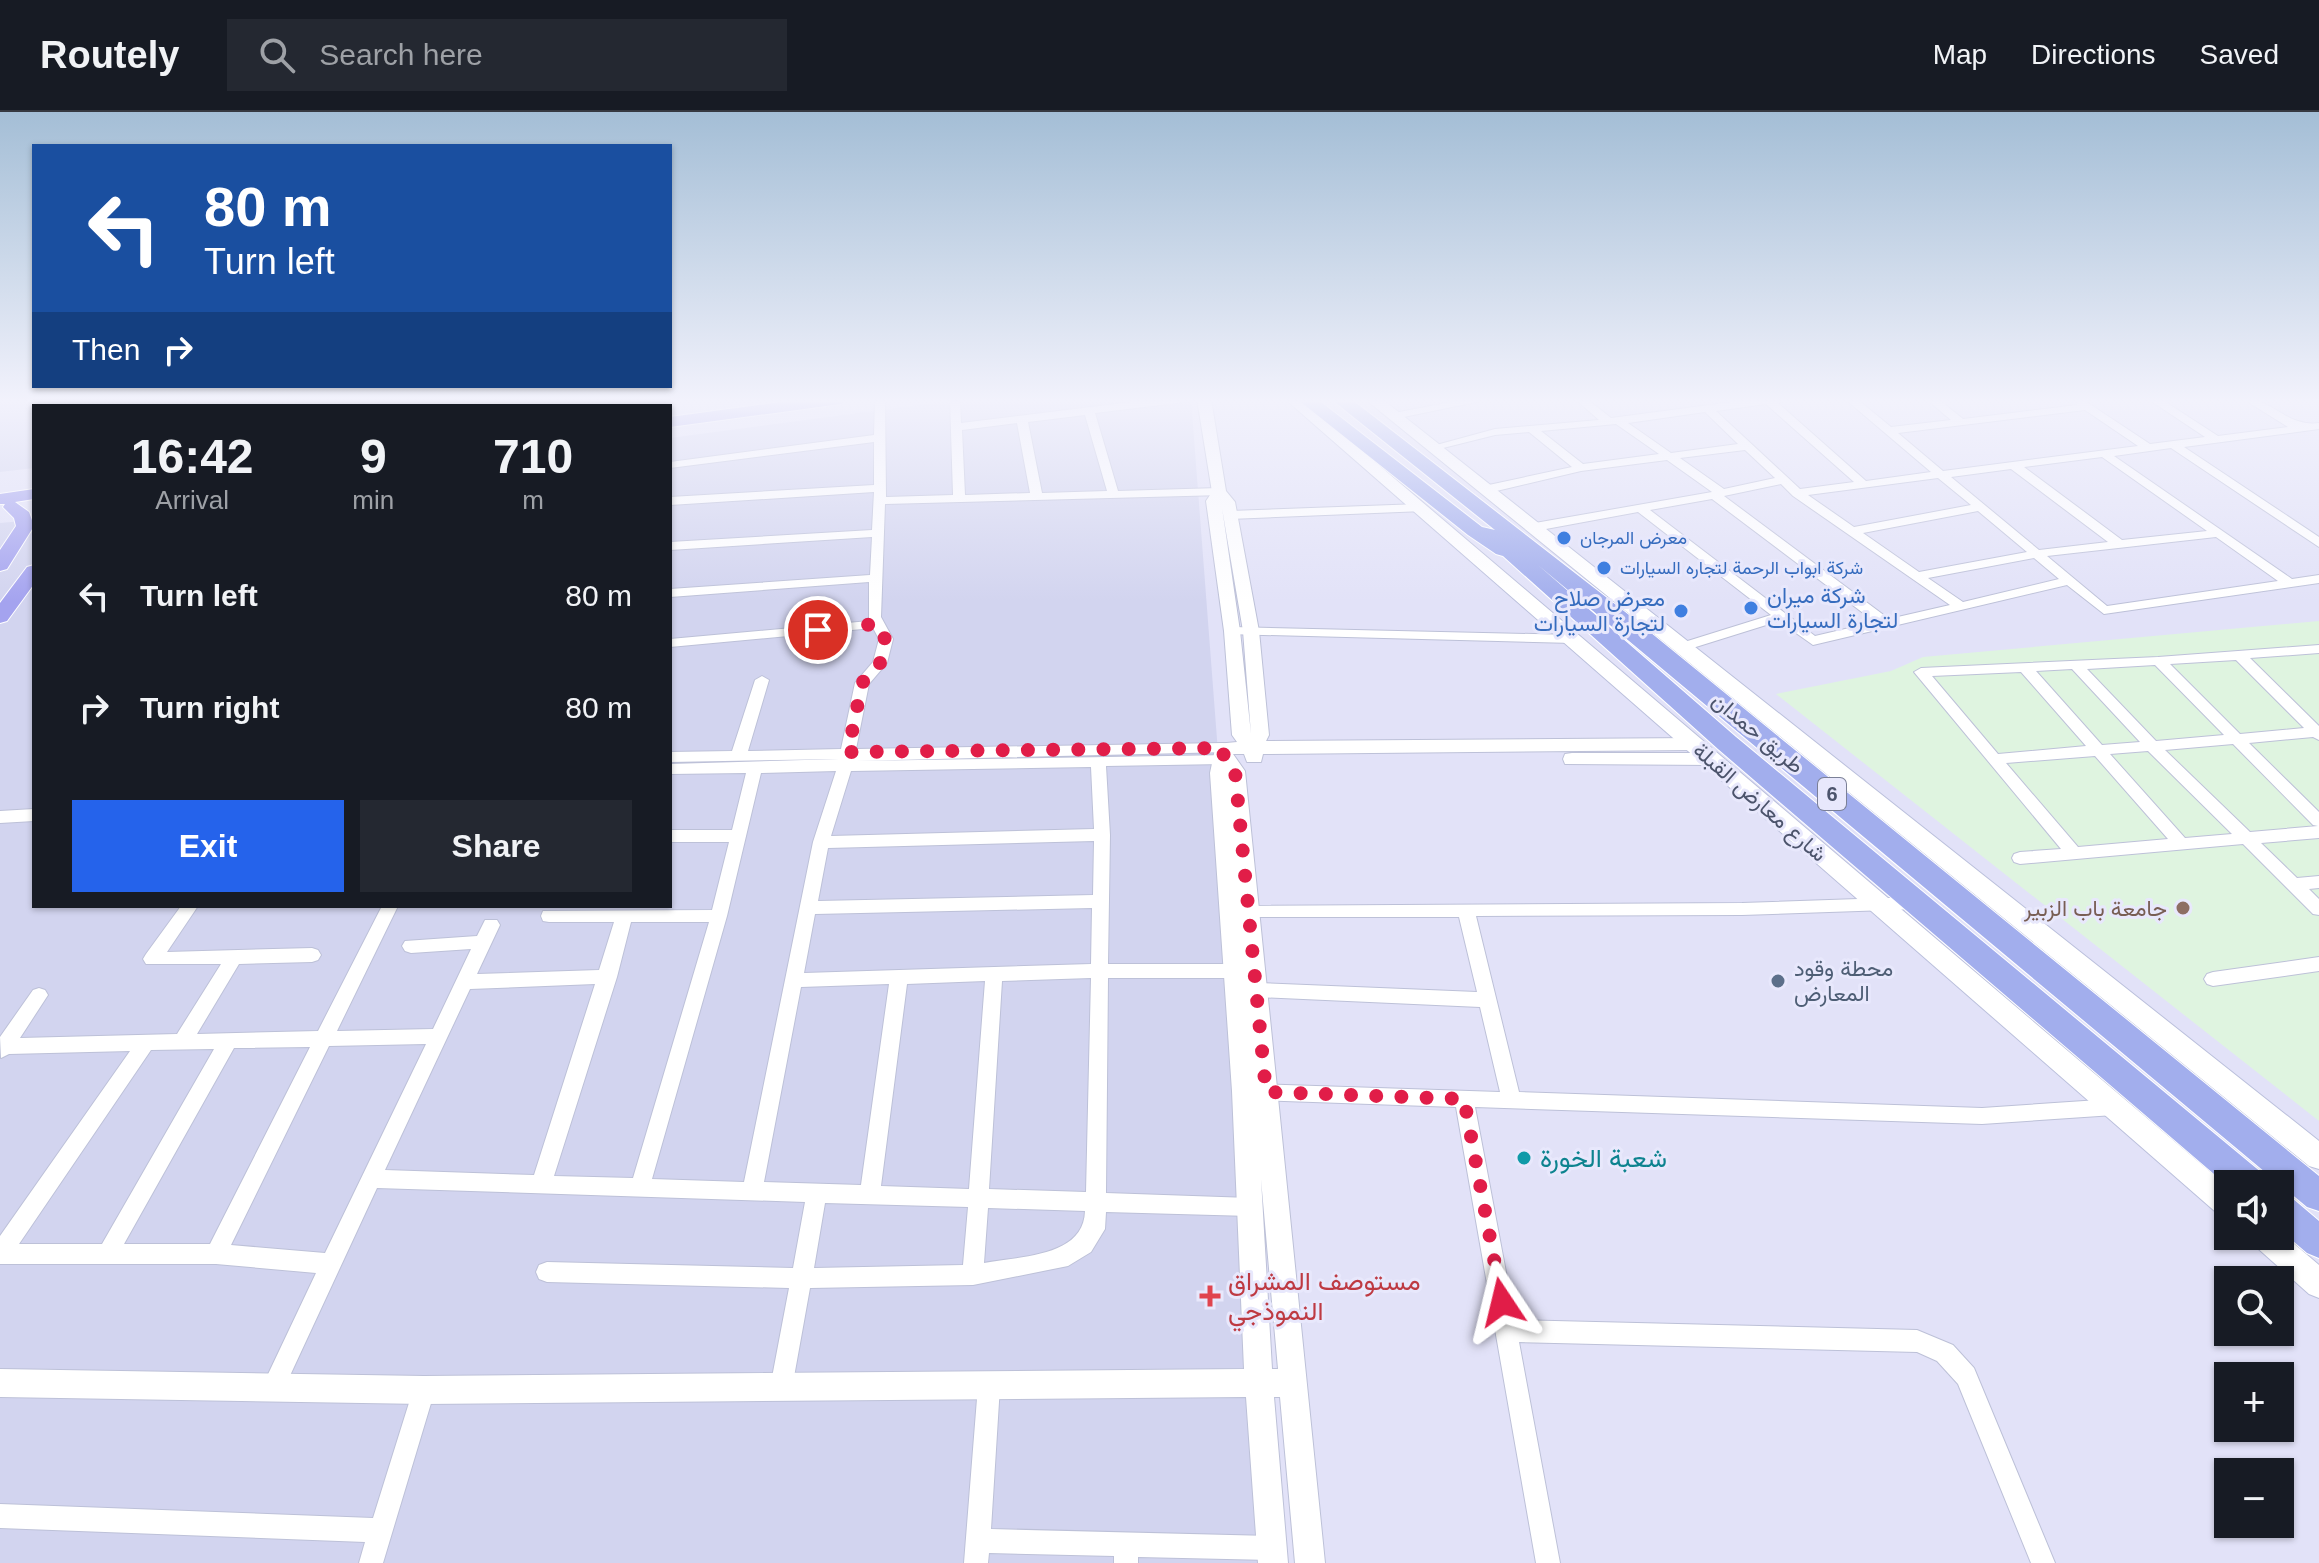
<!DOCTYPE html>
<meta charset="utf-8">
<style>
body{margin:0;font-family:Arial,Vazirmatn,sans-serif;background:#242831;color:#f1f3f6;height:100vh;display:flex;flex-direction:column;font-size:30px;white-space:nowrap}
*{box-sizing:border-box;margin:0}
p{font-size:26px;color:#9ea1a6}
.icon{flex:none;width:44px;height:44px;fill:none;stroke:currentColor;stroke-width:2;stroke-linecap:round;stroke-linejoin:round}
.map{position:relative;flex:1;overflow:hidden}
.side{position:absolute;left:32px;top:292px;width:640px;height:504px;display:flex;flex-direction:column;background:#171b24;border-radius:0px;box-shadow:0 2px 6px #0004}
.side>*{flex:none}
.banner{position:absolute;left:32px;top:32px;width:640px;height:244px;border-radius:0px;box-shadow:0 2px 6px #0004;background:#1a4fa0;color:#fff;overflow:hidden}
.tools{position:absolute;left:2214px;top:1058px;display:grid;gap:16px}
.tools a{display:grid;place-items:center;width:80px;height:80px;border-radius:0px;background:#171b24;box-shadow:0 2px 6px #0004;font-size:40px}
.pin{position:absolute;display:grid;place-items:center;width:68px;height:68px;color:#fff;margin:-34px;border:4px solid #fff;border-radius:50%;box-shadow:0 2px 8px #0007}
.me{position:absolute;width:88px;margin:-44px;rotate:350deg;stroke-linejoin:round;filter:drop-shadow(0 0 6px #0008)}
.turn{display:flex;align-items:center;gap:28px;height:168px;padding:0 40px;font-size:36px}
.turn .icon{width:104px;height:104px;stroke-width:2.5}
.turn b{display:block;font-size:56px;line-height:68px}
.then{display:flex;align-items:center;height:76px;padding:0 40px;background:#0003;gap:16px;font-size:30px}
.eta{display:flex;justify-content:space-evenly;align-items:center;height:136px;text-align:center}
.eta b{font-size:48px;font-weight:800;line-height:56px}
.cta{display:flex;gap:16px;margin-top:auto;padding:16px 40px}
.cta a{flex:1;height:92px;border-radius:0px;background:#2563eb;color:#fff;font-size:32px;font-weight:800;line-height:92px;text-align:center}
.cta a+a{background:#242831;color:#f1f3f6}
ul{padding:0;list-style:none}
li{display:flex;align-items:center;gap:24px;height:112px;padding:0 40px}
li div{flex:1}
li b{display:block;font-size:30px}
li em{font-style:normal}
header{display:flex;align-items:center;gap:48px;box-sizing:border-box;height:112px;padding:0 40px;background:#171b24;border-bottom:2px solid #363941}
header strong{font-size:38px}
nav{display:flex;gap:44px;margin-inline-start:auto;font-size:28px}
.search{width:560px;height:72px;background:#242831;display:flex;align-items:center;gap:20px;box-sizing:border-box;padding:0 28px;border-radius:0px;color:#9ea1a6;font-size:30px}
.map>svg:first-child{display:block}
.residential{fill:#d2d4ef}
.education{fill:#dff4e0}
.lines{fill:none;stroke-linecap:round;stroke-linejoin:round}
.canal{fill:#dfceba;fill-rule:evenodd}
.minor-casing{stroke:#bdc1d8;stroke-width:2}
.tertiary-casing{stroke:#bdc1d8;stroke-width:2}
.secondary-casing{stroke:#bbc0dc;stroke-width:2}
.primary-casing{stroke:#fff;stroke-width:2}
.trunk-casing{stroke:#fff;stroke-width:2}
.minor{fill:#fff;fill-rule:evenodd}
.tertiary{fill:#fff;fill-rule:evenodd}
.secondary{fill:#fff;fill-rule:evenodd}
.primary{fill:#a4a3ef;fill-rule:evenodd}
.trunk{fill:#a2aeed;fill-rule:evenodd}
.route{stroke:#e11d48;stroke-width:14;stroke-dasharray:0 25.2}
.shop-dot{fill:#3f7fe0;stroke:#e8e8fc;stroke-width:3}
.education-dot{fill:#8d6e63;stroke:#e8e8fc;stroke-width:3}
.service-dot{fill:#5c6f8a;stroke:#e8e8fc;stroke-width:3}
.culture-dot{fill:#0f9aa8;stroke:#e8e8fc;stroke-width:3}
.health-dot{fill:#e0444e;stroke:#e8e8fc;stroke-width:3}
.labels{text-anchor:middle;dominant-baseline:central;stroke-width:6;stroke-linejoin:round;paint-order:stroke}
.far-shop-label{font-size:18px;fill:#366cbe;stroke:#e8e8fc;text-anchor:start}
.shield{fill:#e8e8fc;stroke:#7b8097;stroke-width:2}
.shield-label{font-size:20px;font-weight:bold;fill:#4c546c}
.shop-label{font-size:22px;fill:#366cbe;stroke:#e8e8fc;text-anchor:start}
.street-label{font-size:22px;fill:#4c546c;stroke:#e8e8fc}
.education-label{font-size:22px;fill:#785e54;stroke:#e8e8fc;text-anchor:end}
.service-label{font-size:22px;fill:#4e5e75;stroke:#e8e8fc;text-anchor:start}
.near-culture-label{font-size:26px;fill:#0d838f;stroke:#e8e8fc;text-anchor:start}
.near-health-label{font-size:26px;fill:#be3a42;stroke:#e8e8fc;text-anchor:start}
</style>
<header>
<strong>Routely</strong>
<div class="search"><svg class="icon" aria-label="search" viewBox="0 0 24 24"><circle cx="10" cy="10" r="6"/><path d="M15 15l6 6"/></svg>Search here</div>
<nav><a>Map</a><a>Directions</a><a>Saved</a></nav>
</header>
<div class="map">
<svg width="2319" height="1451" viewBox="0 0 2319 1451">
<rect width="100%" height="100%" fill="#e2e2f8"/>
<!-- residential -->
<path class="residential" d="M 0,287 L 376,287 L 368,294 L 34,294 L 34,356 L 0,360 Z
M 965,287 L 1191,287 L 1280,1451 L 0,1451 L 0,411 L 34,408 L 34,794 L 670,794 L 670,326 Z"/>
<!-- education -->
<path class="education" d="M 2319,509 L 2319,1009 L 1776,582 L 1891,559 L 1923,545 Z"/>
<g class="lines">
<!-- canal -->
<path class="canal" d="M 501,287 L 513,287 L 502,294 L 490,294 Z"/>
<!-- minor casing -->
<g class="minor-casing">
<path id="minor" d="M 183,287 L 194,287 L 199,294 L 188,294 Z
M 287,287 L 299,287 L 292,294 L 281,294 Z
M 369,287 L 381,287 L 374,294 L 363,294 Z
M 466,287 L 485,287 L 466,294 L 448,294 Z
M 875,287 L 885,287 L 886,385 L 953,383 L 950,287 L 960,287 L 961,311 L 1156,287 L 1190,287 L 1185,290 L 1095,301 L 1118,379 L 1219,376 L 1223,377 L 1223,383 L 885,392 L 881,505 L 893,527 L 887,551 L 869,572 L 856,637 L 1223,631 L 1228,632 L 1230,636 L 1228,640 L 854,649 L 1229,643 L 1232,647 L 1229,651 L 1224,652 L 1106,654 L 1110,723 L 1108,852 L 1234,852 L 1240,854 L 1243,859 L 1240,864 L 1234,866 L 1108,866 L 1106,1081 L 1250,1086 L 1257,1088 L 1260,1095 L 1257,1102 L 1250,1104 L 1106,1100 L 1105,1117 L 1091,1140 L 1068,1154 L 973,1173 L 810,1176 L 792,1276 L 789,1284 L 781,1287 L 773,1284 L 770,1276 L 789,1176 L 547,1170 L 539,1167 L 536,1160 L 539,1153 L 547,1150 L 793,1156 L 805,1090 L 377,1076 L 281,1283 L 273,1286 L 265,1283 L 262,1275 L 316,1161 L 216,1152 L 0,1152 L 0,1124 L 130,939 L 9,942 L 1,946 L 0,925 L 33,878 L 39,876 L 45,878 L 48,883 L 20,926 L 177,922 L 221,852 L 146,852 L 143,847 L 146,842 L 181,794 L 198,794 L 167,840 L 312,836 L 318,838 L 321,843 L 318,848 L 312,850 L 239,852 L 197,922 L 318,919 L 382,794 L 398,794 L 337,919 L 433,917 L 471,837 L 411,841 L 405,839 L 402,834 L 405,829 L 477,824 L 485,808 L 497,808 L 500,813 L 477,862 L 599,858 L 614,810 L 549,810 L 543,809 L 541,804 L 543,799 L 712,798 L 729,730 L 670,730 L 670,718 L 732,718 L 746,661 L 670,662 L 670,652 L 839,647 L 670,650 L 670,640 L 732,639 L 755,568 L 762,564 L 769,568 L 748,639 L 841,637 L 855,571 L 873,550 L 879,527 L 873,516 L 670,535 L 670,527 L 869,509 L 869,470 L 670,485 L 670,477 L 870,463 L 872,425 L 670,438 L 670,430 L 872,418 L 874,380 L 670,393 L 670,385 L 874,373 L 874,330 L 670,356 L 670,350 L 874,323 ZM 1085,303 L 1107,379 L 1042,381 L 1028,310 ZM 1017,311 L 1030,381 L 965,383 L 962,318 ZM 1091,655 L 1094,717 L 831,724 L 851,659 ZM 836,659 L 813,730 L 744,1070 L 652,1067 L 727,804 L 761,661 ZM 1094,729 L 1093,783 L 818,789 L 828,736 ZM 1092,796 L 1091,852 L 804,861 L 815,802 ZM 631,810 L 709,810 L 633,1066 L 554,1064 L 617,865 ZM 1091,866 L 1086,1080 L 989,1077 L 1002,869 ZM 985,869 L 969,1077 L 881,1074 L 907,872 ZM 595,872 L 534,1063 L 385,1058 L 470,877 ZM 889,872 L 861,1073 L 764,1070 L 801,875 ZM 426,932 L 325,1141 L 231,1133 L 329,934 ZM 310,935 L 210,1132 L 124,1132 L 234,936 ZM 214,937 L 102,1132 L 19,1132 L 151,938 ZM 825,1091 L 968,1095 L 963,1153 L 814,1156 ZM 988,1096 L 1085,1099 C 1084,1145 1020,1144 984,1151 Z
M 1467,287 L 1491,287 L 1394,307 L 1389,304 L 1394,301 Z
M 1575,287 L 1587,287 L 1611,306 L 1755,287 L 1786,287 L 1778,291 L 1866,369 L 1931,360 L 1845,287 L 1857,287 L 1891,315 L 1951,308 L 1926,287 L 1938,287 L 1963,307 L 2077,293 L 2076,288 L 2082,287 L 2150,332 L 2205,325 L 2148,287 L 2161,287 L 2218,324 L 2288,315 L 2243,287 C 2275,287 2285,315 2319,311 L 2319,317 L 2184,335 L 2319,425 L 2319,435 L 2171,336 L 2114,344 L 2292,467 L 2319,463 L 2319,471 L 2104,502 L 2067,473 L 1813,533 L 1779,509 L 1683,539 L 1676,535 L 1678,532 L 1771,503 L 1638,400 L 1535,419 L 1529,415 L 1535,411 L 1712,380 L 1667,348 L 1581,359 L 1488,381 L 1484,380 L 1484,374 L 1572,355 L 1529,320 L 1495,323 L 1435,338 L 1429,335 L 1495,317 L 1599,308 ZM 1766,292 L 1854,370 L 1800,377 L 1716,299 ZM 2085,298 L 2138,334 L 1943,359 L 1898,321 ZM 1705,300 L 1738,332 L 1671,341 L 1628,311 ZM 1616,312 L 1659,342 L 1583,352 L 1541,319 ZM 1745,338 L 1775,366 L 1724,377 L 1680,346 ZM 2102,345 L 2207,419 L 2122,428 L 2024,355 ZM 2011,357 L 2108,430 L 2039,438 L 1951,365 ZM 1938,366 L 1971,393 L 1854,415 L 1808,383 ZM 1781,372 L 1793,384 L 1950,493 L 1889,507 L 1724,384 ZM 1712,387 L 1875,510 L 1815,524 L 1650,398 ZM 1978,399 L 2027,440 L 1919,460 L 1863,421 ZM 2216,425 L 2278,469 L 2107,494 L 2047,444 ZM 2034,446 L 2059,467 L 1963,490 L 1928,466 Z
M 2312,287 L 2319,287 L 2319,291 Z
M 1420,392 L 1424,393 L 1424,399 L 1230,407 L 1224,403 L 1230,399 Z
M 1232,515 L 1573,523 L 1580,527 L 1573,531 L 1227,522 L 1227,516 Z
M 2319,533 L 2319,541 L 2250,546 L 2319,614 L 2319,628 L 2313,625 L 2249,631 L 2319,700 L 2319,726 L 2261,731 L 2297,766 L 2319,764 L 2319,776 L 2309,777 L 2319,787 L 2319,803 L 2313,802 L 2243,732 L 2020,752 L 2014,750 L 2012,746 L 2014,742 L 2020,740 L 2061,737 L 1914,560 L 1921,556 L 2158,545 ZM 2236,548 L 2304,616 L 2240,622 L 2170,552 ZM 2155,553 L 2224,623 L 2156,629 L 2087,557 ZM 2072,557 L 2140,630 L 2102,633 L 2036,559 ZM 2021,560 L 2086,634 L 1998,642 L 1932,564 ZM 2233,632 L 2313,713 L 2318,714 L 2250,720 L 2165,638 ZM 2148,639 L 2149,640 L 2232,722 L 2185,726 L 2110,642 ZM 2095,644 L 2168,727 L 2078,735 L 2006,651 Z
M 34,697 L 34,709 L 0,711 L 0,699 Z
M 1917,785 L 1923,787 L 1925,791 L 1923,795 L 1917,797 L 1742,803 L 1476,804 L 1519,980 L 1982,996 L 2114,987 L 2121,989 L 2124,995 L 2121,1001 L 2114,1003 L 1982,1012 L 1475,995 L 1515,1208 L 1917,1218 L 1953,1233 L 1974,1256 L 2055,1451 L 2031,1451 L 1958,1272 L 1937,1249 L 1917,1240 L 1519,1230 L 1560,1451 L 1536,1451 L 1456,995 L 1258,988 L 1251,986 L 1248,980 L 1251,974 L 1258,972 L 1500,980 L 1480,895 L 1257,885 L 1251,883 L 1248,878 L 1251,873 L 1257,871 L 1477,880 L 1459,805 L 1250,805 L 1244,804 L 1242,799 L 1244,794 L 1742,791 Z
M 2319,845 L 2319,859 L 2213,874 L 2207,872 L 2204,867 L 2207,862 L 2213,860 Z
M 989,1263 L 997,1266 L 1000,1274 L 991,1417 L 1271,1424 L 1280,1427 L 1283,1436 L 1280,1445 L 1271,1448 L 1138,1445 L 1138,1451 L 1114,1451 L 1114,1444 L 989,1441 L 988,1451 L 964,1451 L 978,1274 L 981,1266 Z
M 424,1267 L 432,1270 L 435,1278 L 383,1451 L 359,1451 L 365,1430 L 0,1416 L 0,1392 L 373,1406 L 413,1278 L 416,1270 Z"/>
</g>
<!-- tertiary casing -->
<g class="tertiary-casing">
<path id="tertiary" d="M 1197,287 L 1211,287 L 1226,379 L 1235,390 L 1259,519 L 1269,623 L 1266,629 L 1694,626 L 1703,632 L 1694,638 L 1263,642 L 1261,650 L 1247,650 L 1244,642 L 1233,642 L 1245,659 L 1325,1451 L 1295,1451 L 1280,1285 L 1274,1285 L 1288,1451 L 1258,1451 L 1246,1285 L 424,1292 L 0,1285 L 0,1257 L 424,1264 L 1244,1257 L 1232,979 L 1210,661 L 1216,632 L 1237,630 L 1232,623 L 1224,519 L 1206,389 L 1212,380 ZM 1222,396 L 1243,519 L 1251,622 L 1240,519 ZM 1261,1067 L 1278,1257 L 1272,1257 Z
M 1572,641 L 1712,641 L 1721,647 L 1712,653 L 1565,652 L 1563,647 L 1565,642 Z"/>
</g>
<!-- secondary casing -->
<g class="secondary-casing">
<path id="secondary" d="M 1285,287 L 1301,287 L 2228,1075 L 2228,1106 L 2218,1102 Z
M 1365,287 L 1382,287 L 2319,1029 L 2319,1057 L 2309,1054 Z
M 2280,1120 L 2319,1153 L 2319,1186 L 2309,1182 L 2254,1133 L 2250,1124 L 2280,1124 Z"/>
</g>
<!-- primary casing -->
<g class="primary-casing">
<path id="primary" d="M 803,287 L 849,287 L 841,292 L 670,315 L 670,305 Z
M 34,377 L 34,387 L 15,390 L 29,400 L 34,414 L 7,457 L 0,459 L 0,438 L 16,414 L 14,406 L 3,395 L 5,392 L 0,392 L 0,382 Z
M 34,453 L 34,472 L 7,509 L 0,511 L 0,491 L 27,455 Z"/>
</g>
<!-- trunk casing -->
<g class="trunk-casing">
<path id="trunk" d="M 1297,287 L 1317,287 L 1482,415 L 1495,418 L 1331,287 L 1351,287 L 1629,503 L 2319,1064 L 2319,1099 L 2307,1095 L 1538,453 L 1736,625 L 2262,1061 L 2266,1072 L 2228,1074 L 1718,637 L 1503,444 L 1496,442 L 1468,423 Z
M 2280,1082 L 2292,1086 L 2319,1109 L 2319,1146 L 2307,1141 L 2280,1118 Z"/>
</g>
<!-- minor -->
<use href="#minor" class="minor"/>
<!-- tertiary -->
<use href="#tertiary" class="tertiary"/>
<!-- secondary -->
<use href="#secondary" class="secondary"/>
<!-- primary -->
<use href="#primary" class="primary"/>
<!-- trunk -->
<use href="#trunk" class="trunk"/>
</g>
<!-- sky -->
<linearGradient id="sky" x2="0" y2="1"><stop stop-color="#a4bed6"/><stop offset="0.59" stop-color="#f2f2fc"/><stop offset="1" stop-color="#f2f2fc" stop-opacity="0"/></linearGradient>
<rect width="2319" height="490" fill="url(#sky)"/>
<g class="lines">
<!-- route -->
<path class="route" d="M 818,518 L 876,512 L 885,524 L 880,551 L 862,571 L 848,640 L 1223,636 L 1224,647 L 1235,659 L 1266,980 L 1464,987 L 1502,1190"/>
</g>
<!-- markers -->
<g class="shop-dot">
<circle cx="1564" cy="426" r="8"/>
<circle cx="1604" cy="456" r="8"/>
<circle cx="1751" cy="496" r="8"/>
<circle cx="1681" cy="499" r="8"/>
</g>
<circle class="education-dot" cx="2183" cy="796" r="8"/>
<circle class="service-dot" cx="1778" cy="869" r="8"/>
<circle class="culture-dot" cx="1524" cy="1046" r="8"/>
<path class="health-dot" d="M1206 1172h8v8h8v8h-8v8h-8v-8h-8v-8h8z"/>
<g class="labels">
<!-- far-shop labels -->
<g class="far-shop-label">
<text x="1580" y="426">معرض المرجان</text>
<text x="1620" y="456">شركة ابواب الرحمة لتجاره السيارات</text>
</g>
<!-- shield labels -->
<rect class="shield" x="1818" y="666" width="28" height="32" rx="6"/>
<g class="shield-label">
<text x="1832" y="682">6</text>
</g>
<!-- shop labels -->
<g class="shop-label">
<text x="1767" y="483">شركة ميران<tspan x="1767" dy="25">لتجارة السيارات</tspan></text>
<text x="1665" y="486" text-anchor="end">معرض صلاح<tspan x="1665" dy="25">لتجارة السيارات</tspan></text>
</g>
<!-- street labels -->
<g class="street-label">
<text transform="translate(1758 621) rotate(40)">طريق حمدان</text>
<text transform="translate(1760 690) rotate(41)">شارع معارض القبلة</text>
</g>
<!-- education labels -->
<g class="education-label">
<text x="2167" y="796">جامعة باب الزبير</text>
</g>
<!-- service labels -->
<g class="service-label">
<text x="1794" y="856">محطة وقود<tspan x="1794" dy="25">المعارض</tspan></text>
</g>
<!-- near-culture labels -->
<g class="near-culture-label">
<text x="1540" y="1046">شعبة الخورة</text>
</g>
<!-- near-health labels -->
<g class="near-health-label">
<text x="1228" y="1169">مستوصف المشراق<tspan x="1228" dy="30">النموذجي</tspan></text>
</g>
</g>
</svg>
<div class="tools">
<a><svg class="icon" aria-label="sound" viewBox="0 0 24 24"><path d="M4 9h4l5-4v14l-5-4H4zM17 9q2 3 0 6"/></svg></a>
<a><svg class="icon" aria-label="search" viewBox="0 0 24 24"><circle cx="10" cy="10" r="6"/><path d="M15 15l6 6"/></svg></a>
<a>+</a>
<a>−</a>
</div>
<div class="pin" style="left:818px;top:518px;background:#d93025"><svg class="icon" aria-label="arrive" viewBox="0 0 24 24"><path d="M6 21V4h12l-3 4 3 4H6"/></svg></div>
<svg class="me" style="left:1502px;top:1190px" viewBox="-20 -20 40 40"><path d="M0-17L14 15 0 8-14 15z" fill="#e11d48" stroke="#fff" stroke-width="4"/></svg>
<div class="banner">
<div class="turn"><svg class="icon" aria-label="left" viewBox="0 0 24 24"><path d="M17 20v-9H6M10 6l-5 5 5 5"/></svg><div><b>80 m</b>Turn left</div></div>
<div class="then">Then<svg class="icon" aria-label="right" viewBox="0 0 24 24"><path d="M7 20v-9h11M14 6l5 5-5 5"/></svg></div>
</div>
<section class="side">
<div class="eta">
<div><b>16:42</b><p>Arrival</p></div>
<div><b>9</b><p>min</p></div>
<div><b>710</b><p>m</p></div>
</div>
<ul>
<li><svg class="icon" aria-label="left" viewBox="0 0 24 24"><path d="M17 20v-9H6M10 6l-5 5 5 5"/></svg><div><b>Turn left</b></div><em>80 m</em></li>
<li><svg class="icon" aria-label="right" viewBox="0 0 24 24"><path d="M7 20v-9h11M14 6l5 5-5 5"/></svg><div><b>Turn right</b></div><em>80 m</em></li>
</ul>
<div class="cta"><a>Exit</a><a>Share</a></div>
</section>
</div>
